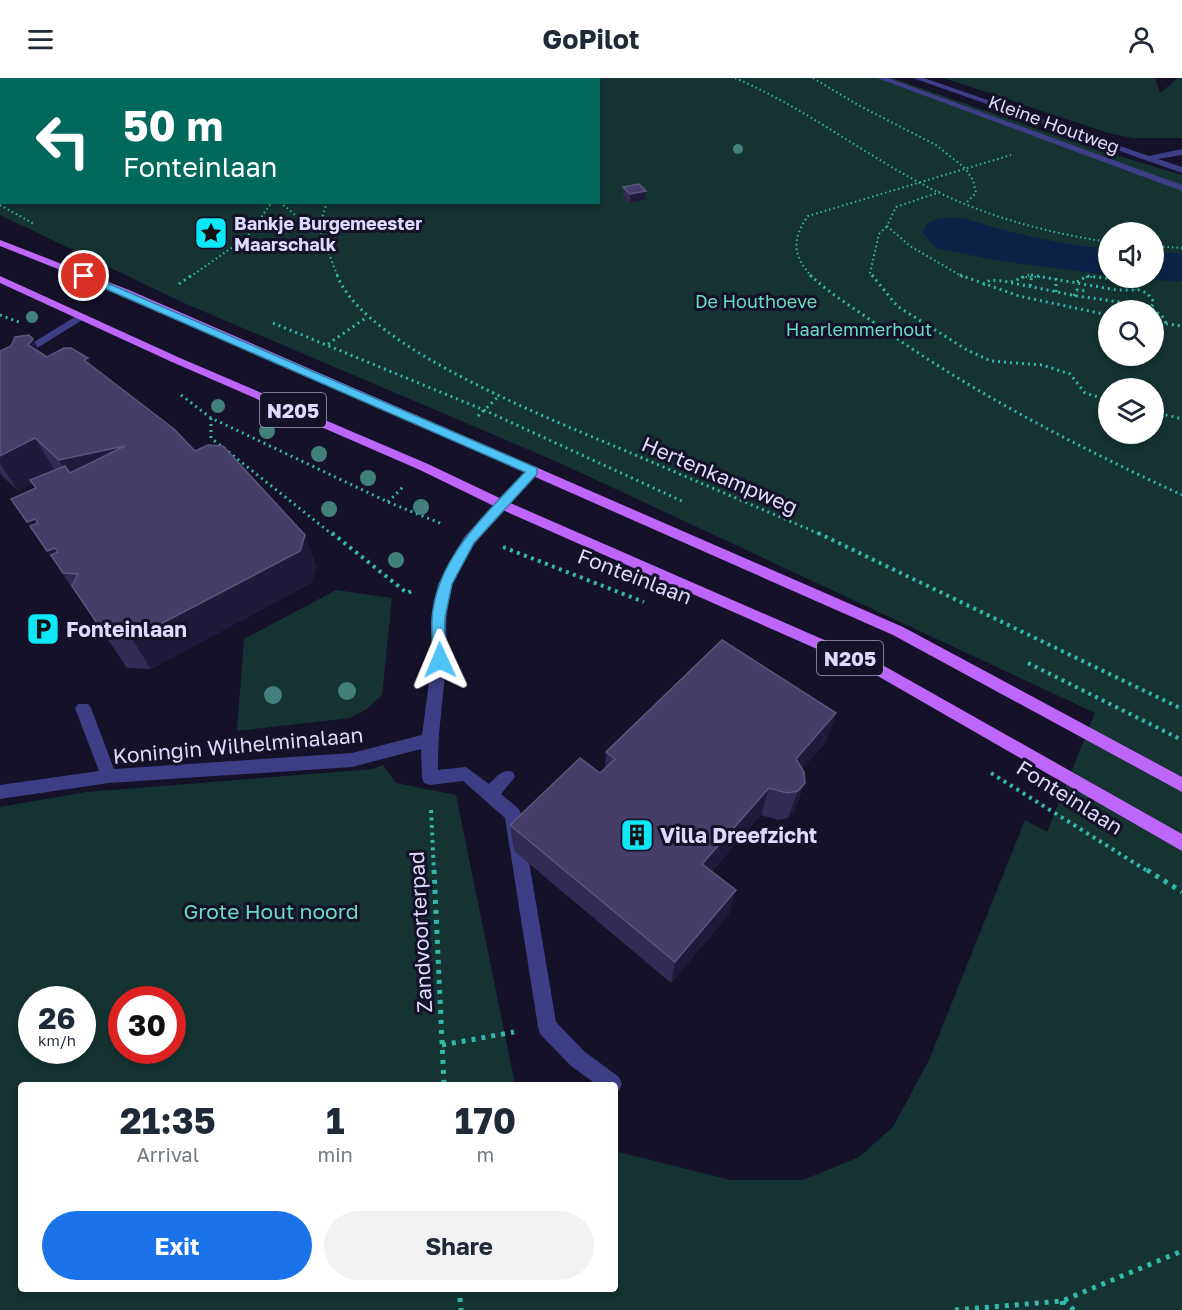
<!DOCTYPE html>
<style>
body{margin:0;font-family:"Golos Text",sans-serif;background:#f2f2f3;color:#1f2937;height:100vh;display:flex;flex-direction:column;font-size:22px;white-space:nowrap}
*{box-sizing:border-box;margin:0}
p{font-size:20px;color:#747a83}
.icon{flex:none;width:33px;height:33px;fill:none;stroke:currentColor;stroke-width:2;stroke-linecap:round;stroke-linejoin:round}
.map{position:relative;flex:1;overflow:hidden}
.side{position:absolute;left:18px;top:1004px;width:600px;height:210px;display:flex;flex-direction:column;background:#fff;border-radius:6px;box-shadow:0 3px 9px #0003}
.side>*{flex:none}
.top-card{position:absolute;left:0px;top:0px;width:600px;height:126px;box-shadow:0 3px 9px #0003;background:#00695c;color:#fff;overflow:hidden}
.controls{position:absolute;left:1098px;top:144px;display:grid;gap:12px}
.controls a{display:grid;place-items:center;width:66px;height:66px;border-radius:50%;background:#fff;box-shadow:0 3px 9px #0003;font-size:30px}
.speed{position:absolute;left:18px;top:908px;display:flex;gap:12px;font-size:30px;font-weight:700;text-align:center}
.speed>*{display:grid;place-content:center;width:78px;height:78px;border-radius:50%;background:#fff;box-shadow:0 3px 9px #0003;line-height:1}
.speed small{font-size:15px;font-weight:400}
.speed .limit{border:9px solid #d22;background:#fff;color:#111}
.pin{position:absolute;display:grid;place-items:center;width:51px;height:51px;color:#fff;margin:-26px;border:3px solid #fff;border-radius:50%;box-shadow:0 2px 6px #0007}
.me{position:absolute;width:66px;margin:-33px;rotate:359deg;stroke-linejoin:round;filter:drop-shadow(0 0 4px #0008)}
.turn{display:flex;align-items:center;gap:21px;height:126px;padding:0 24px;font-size:27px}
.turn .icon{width:78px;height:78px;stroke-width:2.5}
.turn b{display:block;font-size:42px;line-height:51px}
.eta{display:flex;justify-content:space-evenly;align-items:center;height:102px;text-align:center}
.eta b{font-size:36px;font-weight:700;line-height:42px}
.primary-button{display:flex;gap:12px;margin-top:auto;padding:12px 24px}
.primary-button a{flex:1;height:69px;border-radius:36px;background:#1a73e8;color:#fff;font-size:24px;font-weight:700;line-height:69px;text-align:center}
.primary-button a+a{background:#f2f2f3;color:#1f2937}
header{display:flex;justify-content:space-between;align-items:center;height:78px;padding:0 24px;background:#fff;font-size:27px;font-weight:700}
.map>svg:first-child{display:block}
.green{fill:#143331;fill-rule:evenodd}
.water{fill:#0c2347}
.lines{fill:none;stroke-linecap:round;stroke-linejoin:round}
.path-far3{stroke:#34b8ac;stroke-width:2;stroke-dasharray:1.5 3;stroke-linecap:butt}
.path-far2{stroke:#34b8ac;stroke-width:3;stroke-dasharray:2 4;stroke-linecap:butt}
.path-far1{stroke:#34b8ac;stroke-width:4;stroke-dasharray:3 4.5;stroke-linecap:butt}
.path{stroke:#34b8ac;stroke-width:5;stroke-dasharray:4 6;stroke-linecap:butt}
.minor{fill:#3e3e86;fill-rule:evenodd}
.major{fill:#be65fa;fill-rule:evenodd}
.tree{fill:#42817a}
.wall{fill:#322b56}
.shaded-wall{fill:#1f193c}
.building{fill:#443e68;stroke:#5c567f;stroke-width:1.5}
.route{fill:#4fc3f7;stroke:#337fa1;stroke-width:1.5}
.labels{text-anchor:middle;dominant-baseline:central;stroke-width:6;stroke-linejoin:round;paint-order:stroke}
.far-street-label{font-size:18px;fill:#dddafe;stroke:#151129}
.far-poi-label{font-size:18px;font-weight:bold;fill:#dddafe;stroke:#151129;text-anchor:start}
.far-park-label{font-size:18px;fill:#67ddbc;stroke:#151129}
.shield{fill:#151129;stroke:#a19ebe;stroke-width:1.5}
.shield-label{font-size:20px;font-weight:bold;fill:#dddafe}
.street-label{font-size:21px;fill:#dddafe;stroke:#151129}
.poi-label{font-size:21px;font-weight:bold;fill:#dddafe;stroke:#151129;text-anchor:start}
.park-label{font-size:21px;fill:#67ddbc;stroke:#151129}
</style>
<header><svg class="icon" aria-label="menu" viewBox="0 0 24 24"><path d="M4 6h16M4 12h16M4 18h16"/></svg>GoPilot<svg class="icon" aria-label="person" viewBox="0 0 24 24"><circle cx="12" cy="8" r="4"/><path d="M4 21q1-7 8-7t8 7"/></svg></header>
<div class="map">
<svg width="1182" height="1232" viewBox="0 0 1182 1232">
<rect width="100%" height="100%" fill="#151129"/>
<!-- green -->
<path class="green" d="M 0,0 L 892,0 L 1092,70 L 1182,97 L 1182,1232 L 0,1232 L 0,729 L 86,714 L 373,691 L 383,687 L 396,705 L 456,717 L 515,1006 L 21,1006 L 21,1210 L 615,1210 L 615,1073 L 730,1102 L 803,1102 L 859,1079 L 893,1049 L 929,982 L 1025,742 L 1047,754 L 1095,635 L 562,386 L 184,225 L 0,137 ZM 2,2 L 598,2 L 598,124 L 2,124 ZM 1108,154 L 1154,154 L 1154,200 L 1108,200 ZM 1108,232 L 1154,232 L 1154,278 L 1108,278 ZM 1108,310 L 1154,310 L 1154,356 L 1108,356 ZM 32,921 L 82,921 L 82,972 L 32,972 ZM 122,921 L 172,921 L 172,972 L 122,972 Z
M 944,0 L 1155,0 L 1160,15 L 1178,0 L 1182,0 L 1182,60 L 1133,60 L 1108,55 Z
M 336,512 L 392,520 L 382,617 L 367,631 L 350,640 L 237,653 L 244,561 Z"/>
<!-- water -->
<path class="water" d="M 963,140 C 1010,155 1059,166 1108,171 L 1108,197 L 994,182 L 936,170 L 923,155 C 927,137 948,140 963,140 Z
M 1154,175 L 1182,175 L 1182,204 L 1130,200 L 1154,200 Z"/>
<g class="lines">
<!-- path-far3 -->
<path class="path-far3" d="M 735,0 C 801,28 858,72 922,106 C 980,137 1043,154 1108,164
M 813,0 L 858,27 L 936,67 L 965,90 L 973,102 L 976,115 L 965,126
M 351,2 L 353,0
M 392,2 L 394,0
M 940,114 L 896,129 L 887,148 L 910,168 L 963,199
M 280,124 L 294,136 L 319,150
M 327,124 L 319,150 L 338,199
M 0,127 L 34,146
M 1154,168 L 1182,170
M 190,199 L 247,159 L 272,124
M 812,199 C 792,177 792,161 808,138 L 1011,77
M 873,199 L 870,195 L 879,156 L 887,148
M 1021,199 L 1040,199
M 1086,199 L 1093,199"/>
<!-- path-far2 -->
<path class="path-far2" d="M 337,197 C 365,271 561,345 633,376 C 696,403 759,430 822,457
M 810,197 C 830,216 854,230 876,246 C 971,314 1076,368 1182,417
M 872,197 L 897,228 L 967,272 L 991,283 L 1042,287 L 1070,296 L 1085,315 L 1108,322
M 960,197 L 1019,218 L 1108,237
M 1031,197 L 1117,212 L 1139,212 L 1147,215 L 1154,224 L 1151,230
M 1056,200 L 1056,214
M 1011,204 L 1029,197
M 1077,204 L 1087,198 L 1132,203 L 1135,212
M 179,206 L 192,197
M 983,207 L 990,202 L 1003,203 L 1077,218 L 1148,228 L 1162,238 L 1166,245
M 1030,208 L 1032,197
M 1074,218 L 1077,212 L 1088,213
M 0,237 L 19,244
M 1154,244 L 1182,248
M 273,245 L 484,332 L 684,424
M 328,266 L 367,239
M 181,317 L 211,340 L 388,424 L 442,446
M 1154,334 L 1182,341
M 478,338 L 499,318
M 211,340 L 211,360 L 333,457
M 388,424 L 403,409"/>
<!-- path-far1 -->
<path class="path-far1" d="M 332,455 L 407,515 L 412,513
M 818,455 L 1182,631
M 503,469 L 644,524
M 1028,585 L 1182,662
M 991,695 L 1149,794
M 431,732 L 434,794"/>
<!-- path -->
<path class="path" d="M 434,792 L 444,1006
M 1147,792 L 1182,814
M 442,967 L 514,954
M 459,1210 L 461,1232
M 1062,1223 L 1064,1232
M 1063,1223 L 1074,1232
M 955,1232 L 1062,1223 L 1182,1173"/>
<!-- minor -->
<path class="minor" d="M 877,0 L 888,0 L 1182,107 L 1182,113 Z
M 913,0 L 924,0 L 1149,78 L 1182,71 L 1182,77 L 1158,81 L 1182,89 L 1182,95 Z
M 78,237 L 87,239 L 0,293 L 0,285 Z
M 533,389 L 539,393 L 537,396 C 506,430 471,461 453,504 C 443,528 448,557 446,582 C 444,619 437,655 438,692 L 466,689 L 489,706 C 497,699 502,690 513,694 L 515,699 L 501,716 L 519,731 L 521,736 L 556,944 L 585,974 L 619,999 L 622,1006 L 619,1013 L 615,1015 L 615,1006 L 596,1006 L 571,988 L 540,956 L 538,949 L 505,740 L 463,703 L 430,707 L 424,705 L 422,700 L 421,671 L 352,689 L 109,705 L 0,721 L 0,707 L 99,693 L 75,630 L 78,626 L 88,626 L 91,630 L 114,691 L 352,675 L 422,657 L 432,582 L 432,540 L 438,506 L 464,459 L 529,390 Z"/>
<!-- major -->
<path class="major" d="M 0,162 L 129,212 L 903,549 L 1182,699 L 1182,714 L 893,557 L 121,216 L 0,168 Z
M 0,198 L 180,280 L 428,386 L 508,424 L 886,589 L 1182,756 L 1182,773 L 876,597 L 498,430 L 420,392 L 172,284 L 0,205 Z"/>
</g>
<!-- trees -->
<g class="tree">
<circle cx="738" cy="71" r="5"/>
<circle cx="32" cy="239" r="6"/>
<circle cx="218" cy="328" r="7"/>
<circle cx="267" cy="353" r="8"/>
<circle cx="319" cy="376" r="8"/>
<circle cx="368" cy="400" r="8"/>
<circle cx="421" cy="429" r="8"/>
<circle cx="329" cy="431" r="8"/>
<circle cx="396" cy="482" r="8"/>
<circle cx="347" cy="613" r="9"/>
<circle cx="273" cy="617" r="9"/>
</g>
<!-- wall -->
<path class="wall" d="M 623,109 L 645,122 L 630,125 L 623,118 Z
M 0,273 L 40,274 L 47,279 L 88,280 L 92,288 L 195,373 L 305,457 L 316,489 L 311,505 L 151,591 L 127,590 L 85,527 L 84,527 L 11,421 L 35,410 L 32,405 L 18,413 L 0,396 Z
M 836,635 L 826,664 L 802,691 L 795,732 L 788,740 L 778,742 L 761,737 L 712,793 L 729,836 L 671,905 L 514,773 L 510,747 L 600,695 L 605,691 L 606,674 Z"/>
<!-- shaded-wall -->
<path class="shaded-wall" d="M 646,113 L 645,122 L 630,125 L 630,116 Z
M 33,261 L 51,294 L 28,267 Z
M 88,280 L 104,313 L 84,282 Z
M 35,360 L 55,393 L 18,413 L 0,385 L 0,378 Z
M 125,368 L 78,415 L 59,382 Z
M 35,441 L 72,496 L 63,495 L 69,505 L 27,444 Z
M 305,457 L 316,489 L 311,505 L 151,591 L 132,561 Z
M 836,635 L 826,664 L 787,709 L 796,681 Z
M 805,705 L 795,732 L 788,740 L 798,713 Z
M 769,710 L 761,737 L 697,810 L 702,786 Z
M 736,812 L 729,836 L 671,905 L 675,884 Z"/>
<!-- building -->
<path class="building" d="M 639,106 L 646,113 L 630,116 L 623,109 Z
M 29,257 L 33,261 L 28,267 L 47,279 L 64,270 L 71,270 L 88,280 L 84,282 L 174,351 L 195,373 L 208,367 L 223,368 L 305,457 L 300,473 L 132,561 L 107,560 L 72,508 L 78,496 L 63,495 L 51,477 L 58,474 L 55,470 L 47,473 L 30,448 L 38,445 L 35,441 L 27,444 L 11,421 L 36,410 L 30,402 L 65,388 L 70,395 L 125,368 L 59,382 L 35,360 L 0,378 L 0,273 L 11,268 L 15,259 Z
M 722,562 L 836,635 L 796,681 L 804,694 L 805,705 L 798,713 L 787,715 L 769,710 L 702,786 L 736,812 L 675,884 L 510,747 L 580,680 L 600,695 L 615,681 L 606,674 Z"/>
<!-- route -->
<path class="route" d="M 84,195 L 537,390 L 537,396 L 474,465 L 452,506 L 445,540 L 444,586 L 440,587 L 433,582 C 433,568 431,554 432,540 C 437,479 486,436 525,394 L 81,200 L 79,198 Z"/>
<!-- icons -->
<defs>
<g id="sight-square" transform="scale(1.725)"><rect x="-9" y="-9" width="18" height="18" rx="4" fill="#0ce8f8" stroke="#151129"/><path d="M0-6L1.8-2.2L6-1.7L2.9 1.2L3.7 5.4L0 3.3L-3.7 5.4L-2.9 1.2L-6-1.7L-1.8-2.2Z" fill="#111"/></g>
<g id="parking-square" transform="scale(1.725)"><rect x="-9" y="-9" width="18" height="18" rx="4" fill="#0ce8f8" stroke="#151129"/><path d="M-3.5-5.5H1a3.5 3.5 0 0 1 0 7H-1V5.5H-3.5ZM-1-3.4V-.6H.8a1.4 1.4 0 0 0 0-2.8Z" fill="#111"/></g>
<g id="building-square" transform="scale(1.725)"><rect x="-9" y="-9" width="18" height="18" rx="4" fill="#0ce8f8" stroke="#151129"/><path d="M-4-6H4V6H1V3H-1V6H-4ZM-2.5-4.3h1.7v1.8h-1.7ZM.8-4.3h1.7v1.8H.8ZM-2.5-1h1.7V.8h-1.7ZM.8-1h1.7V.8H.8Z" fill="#111"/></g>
</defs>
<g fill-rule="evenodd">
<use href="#sight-square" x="211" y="155"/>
<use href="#parking-square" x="43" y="551"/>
<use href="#building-square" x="637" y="757"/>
</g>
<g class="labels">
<!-- far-street labels -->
<g class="far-street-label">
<text transform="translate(1054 46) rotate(20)">Kleine Houtweg</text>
</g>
<!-- far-poi labels -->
<g class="far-poi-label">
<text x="234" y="145">Bankje Burgemeester<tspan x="234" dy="21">Maarschalk</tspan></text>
</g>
<!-- far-park labels -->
<g class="far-park-label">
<text x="756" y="223">De Houthoeve</text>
<text x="859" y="251">Haarlemmerhout</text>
</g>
<!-- shield labels -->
<g class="shield">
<rect x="260" y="315" width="66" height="34" rx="4.5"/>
<rect x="817" y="563" width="66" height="34" rx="4.5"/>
</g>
<g class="shield-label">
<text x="293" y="332">N205</text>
<text x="850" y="580">N205</text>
</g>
<!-- street labels -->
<g class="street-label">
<text transform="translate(720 397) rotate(23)">Hertenkampweg</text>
<text transform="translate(635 498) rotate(21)">Fonteinlaan</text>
<text transform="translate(238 667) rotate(-5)">Koningin Wilhelminalaan</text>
<text transform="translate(1070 719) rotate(32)">Fonteinlaan</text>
<text transform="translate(420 854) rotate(-93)">Zandvoorterpad</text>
</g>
<!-- poi labels -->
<g class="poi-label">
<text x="66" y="551">Fonteinlaan</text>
<text x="660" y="757">Villa Dreefzicht</text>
</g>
<!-- park labels -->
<g class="park-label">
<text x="271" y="833">Grote Hout noord</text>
</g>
</g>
</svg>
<div class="controls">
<a><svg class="icon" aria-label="sound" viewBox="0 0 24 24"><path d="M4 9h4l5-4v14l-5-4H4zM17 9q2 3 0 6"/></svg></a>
<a><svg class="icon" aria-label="search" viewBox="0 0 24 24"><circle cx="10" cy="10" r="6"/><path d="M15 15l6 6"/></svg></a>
<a><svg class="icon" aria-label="layers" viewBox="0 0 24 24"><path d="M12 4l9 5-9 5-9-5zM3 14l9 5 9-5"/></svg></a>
</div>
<div class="speed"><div>26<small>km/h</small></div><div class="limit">30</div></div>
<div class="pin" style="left:84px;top:198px;background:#d93025"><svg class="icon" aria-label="arrive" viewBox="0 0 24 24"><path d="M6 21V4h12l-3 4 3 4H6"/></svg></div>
<svg class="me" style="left:440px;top:582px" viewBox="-20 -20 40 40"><path d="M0-17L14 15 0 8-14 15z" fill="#4fc3f7" stroke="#fff" stroke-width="4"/></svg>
<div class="top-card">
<div class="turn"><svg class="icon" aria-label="left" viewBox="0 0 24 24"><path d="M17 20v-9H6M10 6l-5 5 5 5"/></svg><div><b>50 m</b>Fonteinlaan</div></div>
</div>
<section class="side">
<div class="eta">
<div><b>21:35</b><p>Arrival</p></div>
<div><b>1</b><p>min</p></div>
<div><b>170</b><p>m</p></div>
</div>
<div class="primary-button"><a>Exit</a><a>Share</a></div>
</section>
</div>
